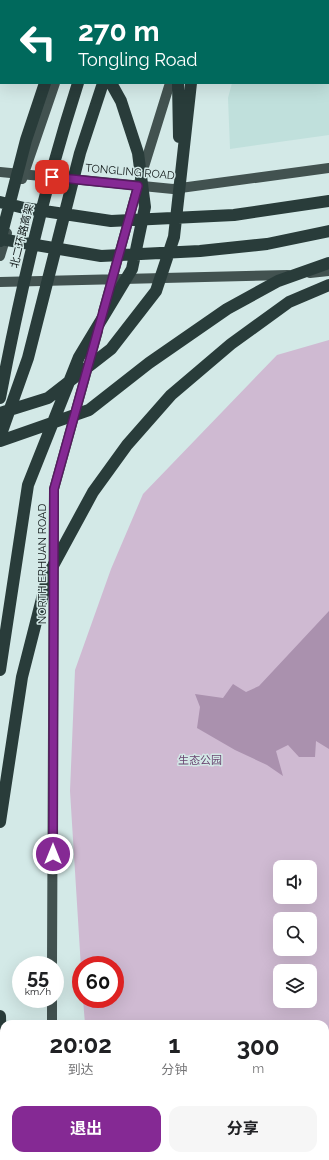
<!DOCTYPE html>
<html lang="zh">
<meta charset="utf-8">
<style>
body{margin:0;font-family:Raleway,"Noto Sans SC",sans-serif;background:#f6f6f6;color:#202124;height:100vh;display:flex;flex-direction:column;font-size:15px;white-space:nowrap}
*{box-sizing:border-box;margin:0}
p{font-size:13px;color:#757577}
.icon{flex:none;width:22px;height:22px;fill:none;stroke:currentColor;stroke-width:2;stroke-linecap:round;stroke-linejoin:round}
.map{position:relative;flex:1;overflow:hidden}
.drawer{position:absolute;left:0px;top:1020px;width:329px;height:140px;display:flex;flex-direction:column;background:#fff;border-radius:12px 12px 0 0;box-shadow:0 4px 16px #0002}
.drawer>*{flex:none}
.hud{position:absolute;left:0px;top:0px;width:329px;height:84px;box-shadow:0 4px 16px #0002;background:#00695c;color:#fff;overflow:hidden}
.tools{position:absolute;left:273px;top:860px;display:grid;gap:8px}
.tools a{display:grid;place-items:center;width:44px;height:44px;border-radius:8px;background:#fff;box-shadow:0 4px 16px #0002;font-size:20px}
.speed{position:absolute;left:12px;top:956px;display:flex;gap:8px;font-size:20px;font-weight:700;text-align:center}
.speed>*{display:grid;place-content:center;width:52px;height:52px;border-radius:50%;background:#fff;box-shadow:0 4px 16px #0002;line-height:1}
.speed small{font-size:10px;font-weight:400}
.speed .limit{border:6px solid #d22;background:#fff;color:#111}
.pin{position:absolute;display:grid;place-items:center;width:34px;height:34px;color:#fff;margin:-17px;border-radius:8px;box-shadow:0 2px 6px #0006}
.me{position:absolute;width:44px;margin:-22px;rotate:0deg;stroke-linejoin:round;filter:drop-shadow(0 0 3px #0008)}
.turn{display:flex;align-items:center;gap:14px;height:84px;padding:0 12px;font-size:18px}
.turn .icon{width:52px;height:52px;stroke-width:2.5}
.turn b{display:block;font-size:28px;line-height:34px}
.eta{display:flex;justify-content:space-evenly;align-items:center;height:68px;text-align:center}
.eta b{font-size:24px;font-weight:700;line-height:28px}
.action{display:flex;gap:8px;margin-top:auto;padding:8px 12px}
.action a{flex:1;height:46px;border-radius:12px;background:#852994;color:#fff;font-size:16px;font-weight:700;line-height:46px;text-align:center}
.action a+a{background:#f6f6f6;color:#202124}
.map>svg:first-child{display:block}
.built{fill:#c0e0dc}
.green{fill:#cfbad2;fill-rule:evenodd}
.water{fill:#aa91ae}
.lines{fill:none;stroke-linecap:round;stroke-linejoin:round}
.major{stroke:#425250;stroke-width:10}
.highway{stroke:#293c3a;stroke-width:12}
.highway-bridge{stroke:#293c3a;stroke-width:12}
.route-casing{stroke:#561b60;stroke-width:10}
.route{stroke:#852994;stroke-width:7}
.labels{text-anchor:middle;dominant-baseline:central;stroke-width:3;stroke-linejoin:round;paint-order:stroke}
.street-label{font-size:11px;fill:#121a1a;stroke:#d3e9e7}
.park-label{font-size:11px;fill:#6a4671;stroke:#d3e9e7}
</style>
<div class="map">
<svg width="329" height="1160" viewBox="0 0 329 1160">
<rect width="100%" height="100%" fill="#d3e9e7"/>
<!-- built -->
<path class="built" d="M 252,0 L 329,0 L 329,135 L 230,149 L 228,98 L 232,83 L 328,83 L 328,1 Z"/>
<!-- green -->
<path class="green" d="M 329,340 L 329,1160 L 91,1160 L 92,1156 L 325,1156 L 325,1024 L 85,1024 L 83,999 L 115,999 L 115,965 L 81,965 L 81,968 L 70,791 L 75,670 L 111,569 L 143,494 L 277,355 ZM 280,867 L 310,867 L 310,897 L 280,897 ZM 280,919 L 310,919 L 310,949 L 280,949 ZM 280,971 L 310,971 L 310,1001 L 280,1001 Z"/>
<!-- water -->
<path class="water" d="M 329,611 L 329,749 L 316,741 L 315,757 L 299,757 L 288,745 L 276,751 L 283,776 L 267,765 L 235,750 L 197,728 L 200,707 L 195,694 L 223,698 L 233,684 L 246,692 L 259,686 Z"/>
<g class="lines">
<!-- major -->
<path class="major" d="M 84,1 L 84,0
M 0,172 L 173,189 L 329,168
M 22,179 L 55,83
M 0,256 L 7,233
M 310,273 L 329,271
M 0,282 L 288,275
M 103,312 L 138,186 L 170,83
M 52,965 L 54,489 L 98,331
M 52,1024 L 52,999
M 51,1160 L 51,1156"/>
<!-- highway -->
<path class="highway" d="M 72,1 L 72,0
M 104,1 L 104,0
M 130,1 L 130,0
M 180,1 L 180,0
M 202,1 L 203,0
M 0,10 L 1,10
M 0,1016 L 3,1130 L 1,1160"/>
<!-- highway-bridge -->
<path class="highway-bridge" d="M 178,83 L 179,137
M 0,202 L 24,208 L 111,221 L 234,215 L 329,201
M 0,239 L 101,256 L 200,251 L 267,244 L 329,231
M 0,241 L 26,140 L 45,83
M 0,398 C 20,292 45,186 78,83
M 0,413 L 48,398 L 111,349 L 156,291 L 174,237 L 191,83
M 0,437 L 28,358 L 80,153 L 103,83
M 0,441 L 89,410 L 149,363 L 227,309 L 278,281 L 329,263
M 0,670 L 28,485 L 79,357 L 132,269 L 145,207 L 138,153 L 121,101 L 111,83
M 0,822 L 22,677 L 48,575 L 93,492 L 127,445 L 171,395 L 231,344 L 289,302 L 329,285"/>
</g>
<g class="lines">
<!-- route casing -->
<g class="route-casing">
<path id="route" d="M 52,177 L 138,186 L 54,489 L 53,854"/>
</g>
<!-- route -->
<use href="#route" class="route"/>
</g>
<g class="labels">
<!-- street labels -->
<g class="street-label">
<text transform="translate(130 172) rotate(5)">TONGLING ROAD</text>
<text transform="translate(22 236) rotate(-76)">北二环路高架</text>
<text transform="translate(42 564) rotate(-90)">NORTH ERHUAN ROAD</text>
</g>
<!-- park labels -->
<g class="park-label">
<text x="200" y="760">生态公园</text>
</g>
</g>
</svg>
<div class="tools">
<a><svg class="icon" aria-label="sound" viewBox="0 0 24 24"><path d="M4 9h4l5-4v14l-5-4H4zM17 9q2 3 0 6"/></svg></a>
<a><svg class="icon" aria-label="search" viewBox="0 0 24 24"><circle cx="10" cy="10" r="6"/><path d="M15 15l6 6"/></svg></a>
<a><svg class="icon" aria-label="layers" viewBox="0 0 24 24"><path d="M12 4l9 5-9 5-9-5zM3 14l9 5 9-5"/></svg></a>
</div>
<div class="speed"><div>55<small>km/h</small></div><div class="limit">60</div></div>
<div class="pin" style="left:52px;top:177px;background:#d93025"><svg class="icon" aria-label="arrive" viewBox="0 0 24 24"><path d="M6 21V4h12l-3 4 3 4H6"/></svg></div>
<svg class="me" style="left:53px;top:854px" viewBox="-20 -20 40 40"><circle r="17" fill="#852994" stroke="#fff" stroke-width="3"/><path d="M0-11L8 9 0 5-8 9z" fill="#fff"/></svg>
<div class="hud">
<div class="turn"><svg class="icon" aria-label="left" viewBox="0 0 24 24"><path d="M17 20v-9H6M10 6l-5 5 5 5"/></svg><div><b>270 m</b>Tongling Road</div></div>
</div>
<section class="drawer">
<div class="eta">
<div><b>20:02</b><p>到达</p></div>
<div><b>1</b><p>分钟</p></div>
<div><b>300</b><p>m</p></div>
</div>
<div class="action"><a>退出</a><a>分享</a></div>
</section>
</div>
